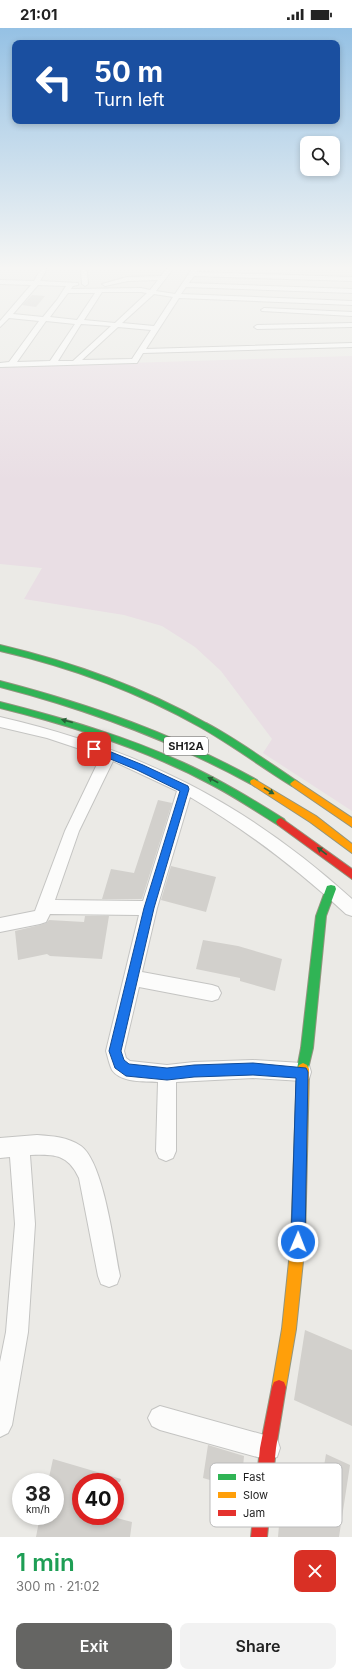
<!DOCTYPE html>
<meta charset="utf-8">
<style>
body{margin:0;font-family:Inter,sans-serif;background:#f2f2f2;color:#222;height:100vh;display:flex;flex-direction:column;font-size:15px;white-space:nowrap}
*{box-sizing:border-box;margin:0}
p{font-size:13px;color:#767676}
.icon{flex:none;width:22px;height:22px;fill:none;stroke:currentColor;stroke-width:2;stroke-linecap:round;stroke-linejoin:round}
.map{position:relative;height:1509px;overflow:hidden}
.details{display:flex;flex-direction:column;background:#fff;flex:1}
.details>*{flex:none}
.guide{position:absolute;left:12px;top:12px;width:328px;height:84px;border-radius:8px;box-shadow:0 2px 6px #0003;background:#1a4fa0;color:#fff;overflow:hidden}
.fabs{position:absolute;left:300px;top:108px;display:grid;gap:8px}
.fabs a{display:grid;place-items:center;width:40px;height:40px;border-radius:8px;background:#fff;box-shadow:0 2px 6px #0003;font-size:20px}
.speed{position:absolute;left:12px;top:1445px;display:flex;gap:8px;font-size:20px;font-weight:700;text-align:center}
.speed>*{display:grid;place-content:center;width:52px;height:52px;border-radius:50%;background:#fff;box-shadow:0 2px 6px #0003;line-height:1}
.speed small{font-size:10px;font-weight:400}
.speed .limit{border:6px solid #d22;background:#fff;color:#111}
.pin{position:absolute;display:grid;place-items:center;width:34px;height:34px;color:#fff;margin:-17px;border-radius:8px;box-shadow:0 2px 6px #0006}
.me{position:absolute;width:44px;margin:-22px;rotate:1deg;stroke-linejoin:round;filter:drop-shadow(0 0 3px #0008)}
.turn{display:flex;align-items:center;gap:14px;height:84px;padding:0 16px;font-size:18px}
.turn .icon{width:52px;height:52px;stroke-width:2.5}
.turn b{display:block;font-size:28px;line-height:34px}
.round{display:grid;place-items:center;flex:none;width:42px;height:42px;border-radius:8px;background:#f2f2f2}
.overview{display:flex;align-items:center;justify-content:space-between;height:68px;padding:0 16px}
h1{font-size:24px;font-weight:600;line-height:30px;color:#1e9e55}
.cta{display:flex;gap:8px;margin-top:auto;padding:8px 16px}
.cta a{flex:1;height:46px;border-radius:8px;background:#656563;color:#fff;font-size:16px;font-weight:600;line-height:46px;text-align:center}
.cta a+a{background:#f2f2f2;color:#222}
.status{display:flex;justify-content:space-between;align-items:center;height:28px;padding:0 20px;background:#fff;direction:ltr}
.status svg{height:11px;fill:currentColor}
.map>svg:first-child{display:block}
.industrial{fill:#e9dee4}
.building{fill:#d2d0cc}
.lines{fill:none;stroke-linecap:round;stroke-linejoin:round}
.street-casing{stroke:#c4c4c2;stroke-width:2}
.fast-casing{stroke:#92957e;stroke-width:2}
.slow-casing{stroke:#92957e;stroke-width:2}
.jam-casing{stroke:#92957e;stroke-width:2}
.street{fill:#fcfcfb;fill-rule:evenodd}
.fast{fill:#30b455;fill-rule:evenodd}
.slow{fill:#ff9f0a;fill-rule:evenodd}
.jam{fill:#e5322d;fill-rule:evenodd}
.oneway{fill:#266136}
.route{fill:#1a73e8;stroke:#114b97}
.labels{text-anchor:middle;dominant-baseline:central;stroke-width:3;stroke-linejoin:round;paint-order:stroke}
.shield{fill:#fff;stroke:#616161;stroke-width:1}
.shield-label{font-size:11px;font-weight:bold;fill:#1d1d1d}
.key{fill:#fff;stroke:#bbb;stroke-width:1}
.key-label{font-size:11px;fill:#1d1d1d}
</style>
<div class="status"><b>21:01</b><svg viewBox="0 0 49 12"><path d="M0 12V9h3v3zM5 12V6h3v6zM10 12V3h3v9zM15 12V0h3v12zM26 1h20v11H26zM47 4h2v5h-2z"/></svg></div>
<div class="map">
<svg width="352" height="1509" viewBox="0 0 352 1509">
<rect width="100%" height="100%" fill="#ebeae6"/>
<!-- industrial -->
<path class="industrial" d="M 352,328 L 352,783 L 263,725 L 272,711 L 221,643 L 195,619 L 162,598 L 124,587 L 24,571 L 42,540 L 0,536 L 0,339 Z"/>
<!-- building -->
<path class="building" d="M 32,267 L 45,268 L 36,279 L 22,277 Z
M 158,772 L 172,775 L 142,871 L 102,871 L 111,841 L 134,845 Z
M 171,838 L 216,849 L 206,884 L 161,872 Z
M 85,888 L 109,888 L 102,931 L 50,928 L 47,926 L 18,932 L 15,903 L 40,897 L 46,895 L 49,892 L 84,894 Z
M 203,912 L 238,918 L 282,931 L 275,963 L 240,953 L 240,950 L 196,941 Z
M 305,1302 L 352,1322 L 352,1398 L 294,1372 Z
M 208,1417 L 244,1428 L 241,1461 L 203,1450 Z
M 326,1426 L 350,1437 L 339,1509 L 278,1509 L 282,1463 L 317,1480 Z
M 53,1431 L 121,1451 L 120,1454 L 81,1454 L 81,1488 L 109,1488 L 132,1494 L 130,1509 L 36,1509 L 40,1488 L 55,1488 L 55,1454 L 48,1454 Z"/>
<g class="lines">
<!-- street casing -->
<g class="street-casing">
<path id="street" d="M 41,241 L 47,241 L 40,253 L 78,255 L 78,257 L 73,258 L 71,261 L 141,260 L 150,262 L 158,252 L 128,253 L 105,258 L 102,256 L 127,249 L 161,248 L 166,241 L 173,241 L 156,263 L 175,266 L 192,241 L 198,241 L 196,244 L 352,249 L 352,253 L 194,248 L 189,255 L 352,261 L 352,265 L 186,259 L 181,266 L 352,273 L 352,277 L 179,270 L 146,321 L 352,315 L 352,319 L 143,325 L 137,335 L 134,335 L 0,339 L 0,335 L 9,334 L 39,293 L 9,290 L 0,299 L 0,293 L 31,257 L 0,256 L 0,252 L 34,253 ZM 38,257 L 66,258 L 57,272 L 43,289 L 13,286 ZM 102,264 L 141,264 L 147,265 L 115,295 L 84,292 ZM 68,265 L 95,265 L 77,292 L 50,289 ZM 154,266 L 173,269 L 154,298 L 122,295 ZM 46,293 L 75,296 L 50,333 L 17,334 ZM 81,296 L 111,298 L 73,333 L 58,333 ZM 118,299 L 151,302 L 132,331 L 82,332 Z
M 83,241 L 87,243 L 88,256 L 85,258 L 82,256 L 81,243 Z
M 264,280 L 352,284 L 352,288 L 262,283 L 261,282 Z
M 352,295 L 352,299 L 257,301 L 254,299 L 257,297 Z
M 0,689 C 139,721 246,775 352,871 L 352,888 L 346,886 C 296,840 249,804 190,769 L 157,880 L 142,944 L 212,957 L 218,959 L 221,965 L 218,971 L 212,973 L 139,959 L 124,1023 L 126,1030 L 130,1033 L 167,1037 L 194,1034 L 253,1032 L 302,1035 L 309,1037 L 311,1044 L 309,1051 L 302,1053 L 253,1050 L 176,1054 L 176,1123 L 173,1130 L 166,1133 L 159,1130 L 156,1123 L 158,1054 C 144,1053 121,1055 112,1042 C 109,1036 108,1029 106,1023 L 139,887 L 50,886 L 46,894 L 40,896 L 0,904 L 0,890 L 35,883 L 65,803 L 101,728 L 47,710 L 0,699 ZM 113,733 L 177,763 L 143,873 L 55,872 L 79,803 Z
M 37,1107 C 52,1108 68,1109 81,1118 C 104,1135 114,1219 120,1248 L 117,1256 L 109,1259 L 101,1256 L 98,1248 L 79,1150 C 68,1126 54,1126 30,1127 L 35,1196 L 28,1304 L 12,1397 L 8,1405 L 0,1409 L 0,1334 L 6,1304 L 15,1196 L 10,1129 L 0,1130 L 0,1110 Z
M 160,1378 L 268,1408 L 277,1411 L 280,1420 L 277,1429 L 268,1432 L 160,1402 L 152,1398 L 148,1390 L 152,1382 Z"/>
</g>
<!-- fast casing -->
<g class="fast-casing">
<path id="fast" d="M 0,617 C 72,634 142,659 206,695 C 238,712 268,734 298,754 L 300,756 L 298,758 L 292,758 C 261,739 232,717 200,699 C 138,664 70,639 0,623 Z
M 0,653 C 92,677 174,706 257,752 L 258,754 L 257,756 L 251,756 C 170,712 89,682 0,659 Z
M 0,674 C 63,690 125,708 184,735 C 219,751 252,771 284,791 L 286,794 L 284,797 L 278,797 C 256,783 235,769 212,757 C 145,721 73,698 0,680 Z
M 331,857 L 335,858 L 336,861 L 326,888 L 313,1020 L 307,1045 L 303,1047 L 299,1045 L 297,1041 L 301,1020 L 316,888 L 327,858 Z"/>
</g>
<!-- slow casing -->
<g class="slow-casing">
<path id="slow" d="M 254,751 L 316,788 L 352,816 L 352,825 L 310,794 L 251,756 L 250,754 L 251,752 Z
M 295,752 L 352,790 L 352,799 L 292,758 L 290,756 L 292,754 Z
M 303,1035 L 307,1037 L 309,1041 L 305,1214 L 296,1301 L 286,1359 L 284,1364 L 279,1366 L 274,1364 L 272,1359 L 282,1301 L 291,1214 L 297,1041 L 299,1037 Z"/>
</g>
<!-- jam casing -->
<g class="jam-casing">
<path id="jam" d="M 281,790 L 352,841 L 352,851 L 278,797 L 276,794 L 278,791 Z
M 279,1352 L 284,1354 L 286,1359 L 276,1420 L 267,1509 L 251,1509 L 260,1420 L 272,1359 L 274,1354 Z"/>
</g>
<!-- street -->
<use href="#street" class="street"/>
<!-- fast -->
<use href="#fast" class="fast"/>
<!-- slow -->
<use href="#slow" class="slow"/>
<!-- jam -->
<use href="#jam" class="jam"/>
</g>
<!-- one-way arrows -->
<defs><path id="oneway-solid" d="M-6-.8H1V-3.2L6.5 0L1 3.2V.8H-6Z"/></defs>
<g class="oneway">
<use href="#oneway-solid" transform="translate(67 693) rotate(-165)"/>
<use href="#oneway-solid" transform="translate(213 752) rotate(-152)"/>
<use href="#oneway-solid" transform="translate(269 763) rotate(31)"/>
<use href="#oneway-solid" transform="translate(322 823) rotate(-143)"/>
</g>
<!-- sky -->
<linearGradient id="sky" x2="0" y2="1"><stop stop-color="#95c1e4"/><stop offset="0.53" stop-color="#f6f6f4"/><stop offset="1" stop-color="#f6f6f4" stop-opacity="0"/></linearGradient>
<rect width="352" height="453" fill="url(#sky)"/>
<!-- route -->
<path class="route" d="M 94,717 L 143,737 L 188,758 L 189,761 L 154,880 L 121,1023 L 124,1032 L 129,1036 L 167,1040 L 194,1037 L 253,1035 L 306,1040 L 308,1044 L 305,1214 L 303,1219 L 298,1221 L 293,1219 L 291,1214 L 296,1050 L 253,1047 L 194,1049 L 167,1052 L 126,1048 L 115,1040 L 109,1023 L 144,880 L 180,763 L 137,742 L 91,723 L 90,721 Z"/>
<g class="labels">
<!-- shield labels -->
<rect class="shield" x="164" y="709" width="44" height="18" rx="3"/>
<g class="shield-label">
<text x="186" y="718">SH12A</text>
</g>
</g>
<!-- legend -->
<rect x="210" y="1435" width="132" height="64" rx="6" class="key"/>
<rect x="218" y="1446" width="18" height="6" fill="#30b455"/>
<rect x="218" y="1464" width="18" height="6" fill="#ff9f0a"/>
<rect x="218" y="1482" width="18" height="6" fill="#e5322d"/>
<g class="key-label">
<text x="243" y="1453">Fast</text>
<text x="243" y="1471">Slow</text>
<text x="243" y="1489">Jam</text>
</g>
</svg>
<div class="fabs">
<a><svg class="icon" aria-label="search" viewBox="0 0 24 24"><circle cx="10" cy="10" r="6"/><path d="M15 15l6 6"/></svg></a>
</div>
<div class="speed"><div>38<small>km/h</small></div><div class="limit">40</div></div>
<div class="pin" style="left:94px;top:721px;background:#d93025"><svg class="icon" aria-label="arrive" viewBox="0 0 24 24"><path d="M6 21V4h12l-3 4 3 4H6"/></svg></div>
<svg class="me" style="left:298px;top:1214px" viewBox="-20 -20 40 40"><circle r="17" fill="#1a73e8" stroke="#fff" stroke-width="3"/><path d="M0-11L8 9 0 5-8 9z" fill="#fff"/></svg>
<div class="guide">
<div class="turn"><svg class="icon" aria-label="left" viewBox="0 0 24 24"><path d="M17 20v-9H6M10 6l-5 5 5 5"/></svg><div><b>50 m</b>Turn left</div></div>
</div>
</div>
<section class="details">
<div class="overview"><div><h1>1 min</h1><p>300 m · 21:02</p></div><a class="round" style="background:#d93025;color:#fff"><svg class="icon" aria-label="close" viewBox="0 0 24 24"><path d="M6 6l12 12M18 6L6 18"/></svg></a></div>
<div class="cta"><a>Exit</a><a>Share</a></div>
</section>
